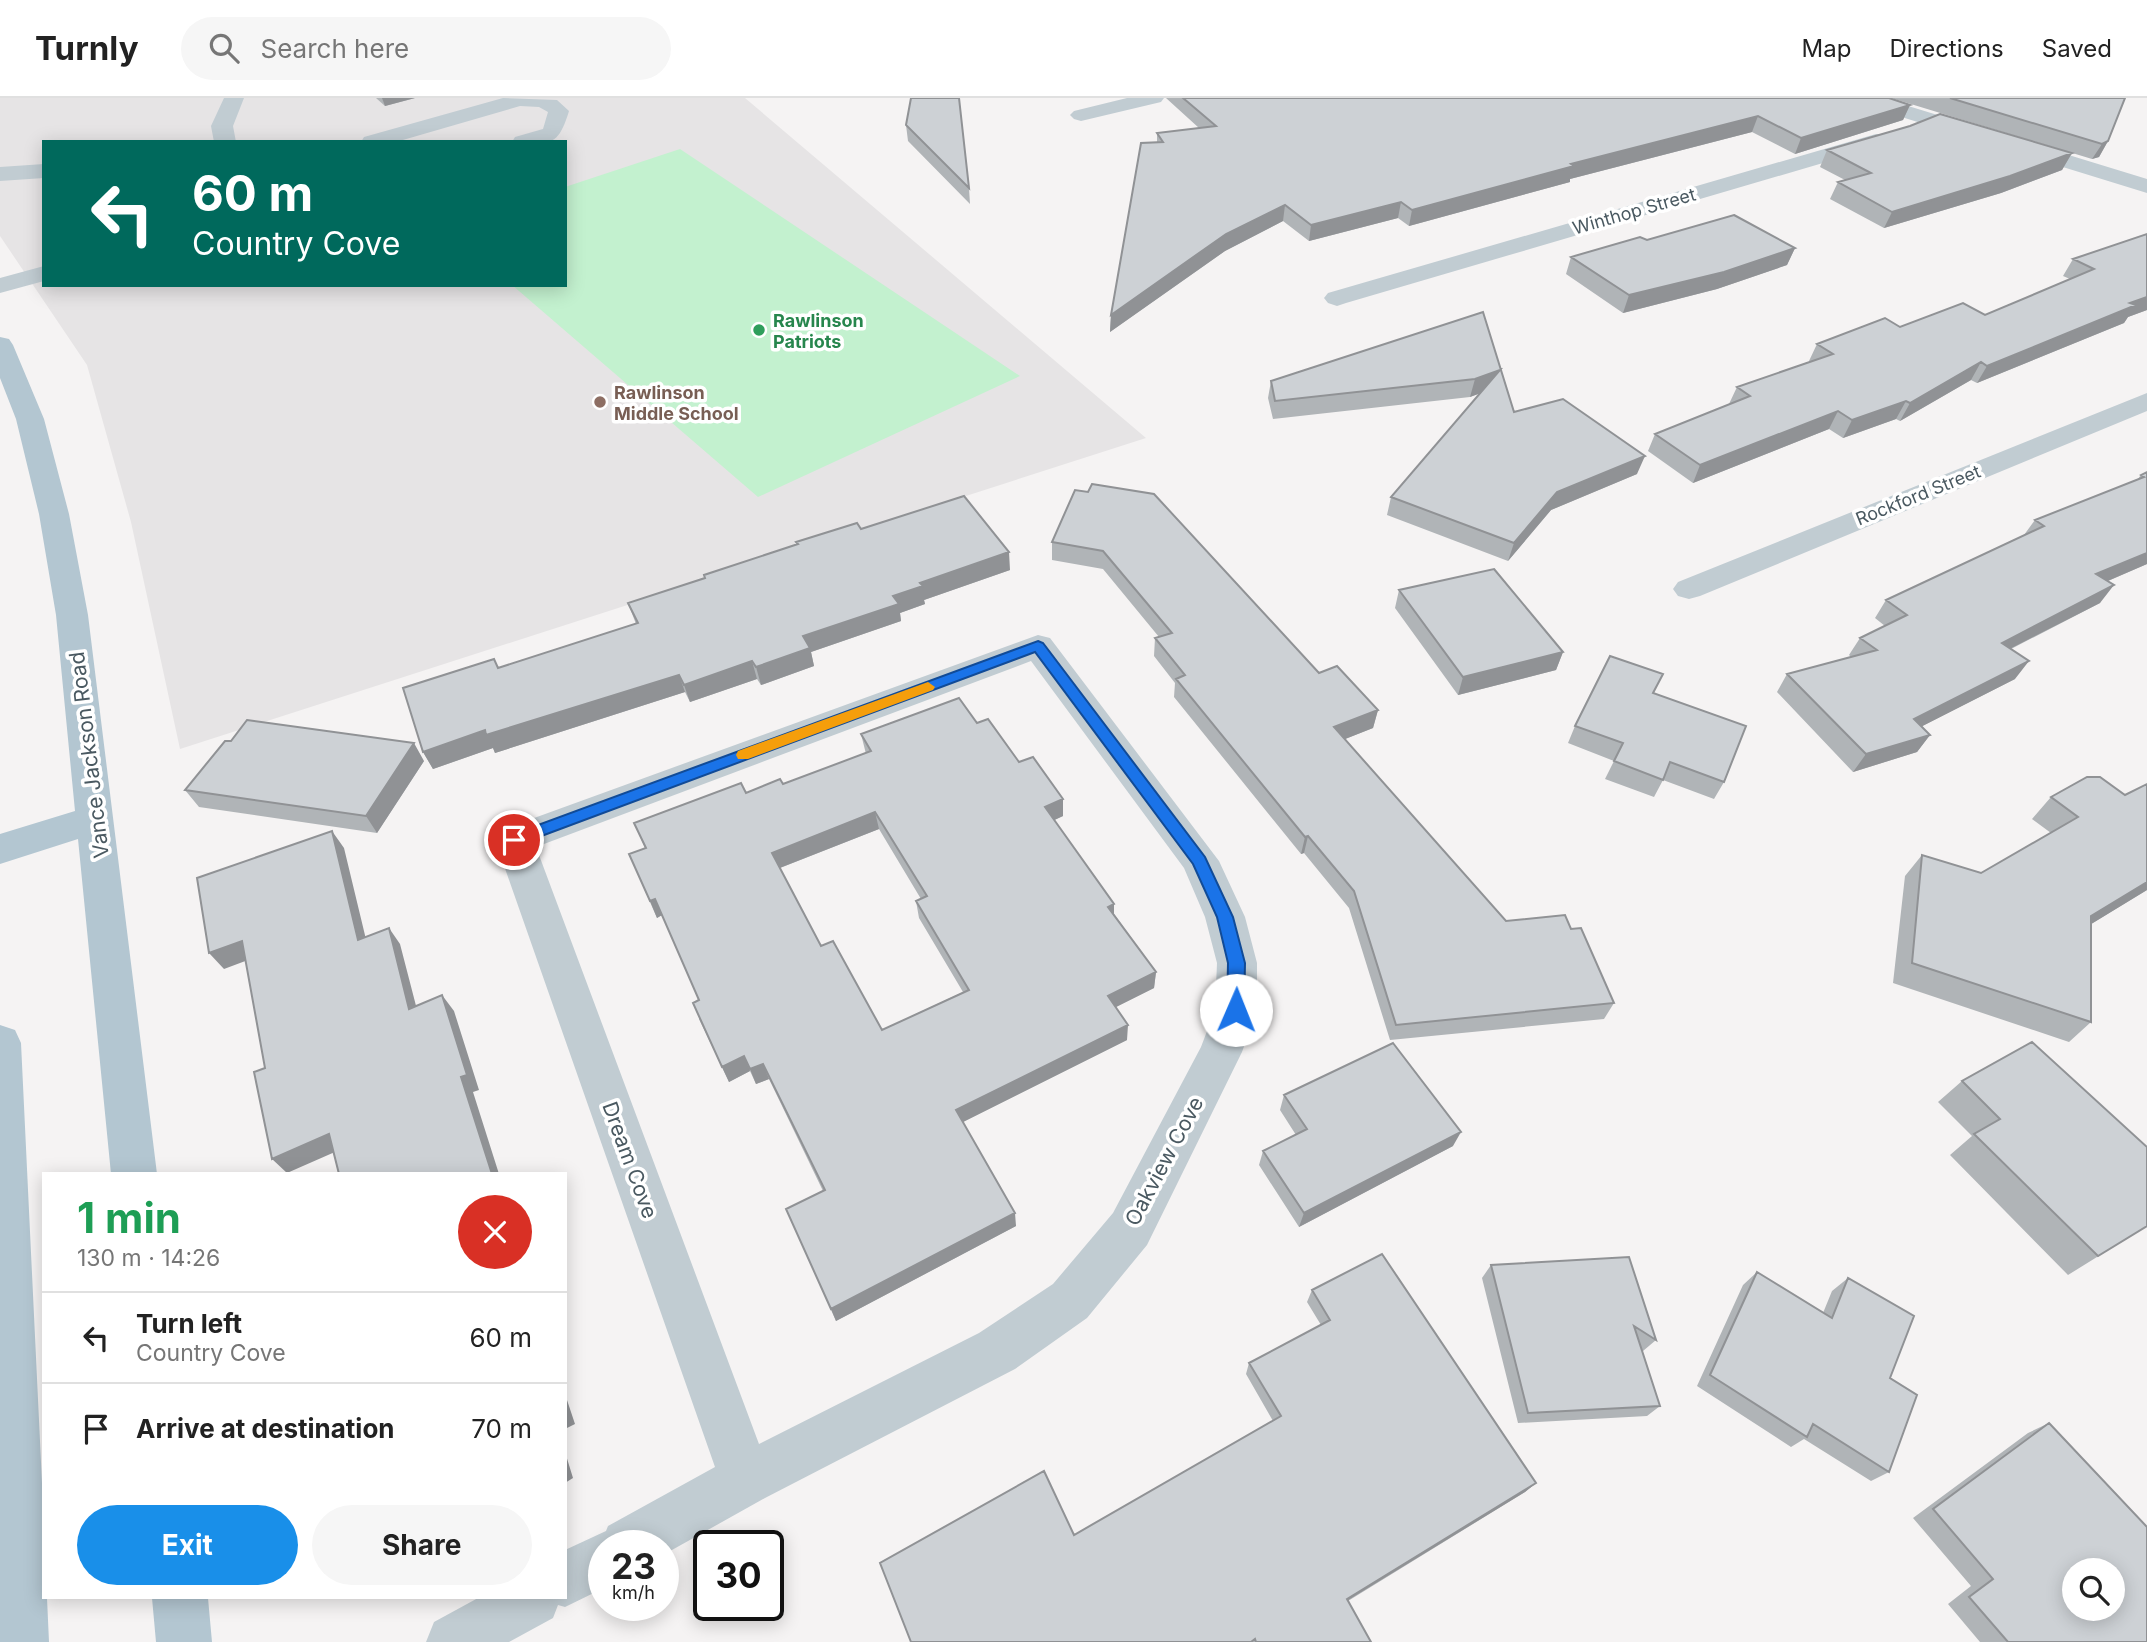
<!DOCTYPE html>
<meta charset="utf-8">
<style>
body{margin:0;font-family:Inter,sans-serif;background:#f6f6f6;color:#222;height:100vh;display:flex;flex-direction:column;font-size:26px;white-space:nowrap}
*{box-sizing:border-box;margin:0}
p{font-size:23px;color:#767676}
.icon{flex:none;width:38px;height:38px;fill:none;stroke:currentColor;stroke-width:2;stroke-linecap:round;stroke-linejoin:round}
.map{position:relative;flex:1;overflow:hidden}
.sheet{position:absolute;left:42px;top:1074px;width:525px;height:427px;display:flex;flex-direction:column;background:#fff;border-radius:0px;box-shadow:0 4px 18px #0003}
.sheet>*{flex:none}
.guide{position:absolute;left:42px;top:42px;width:525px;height:147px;border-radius:0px;box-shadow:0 4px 18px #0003;background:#00695c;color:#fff;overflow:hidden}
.buttons{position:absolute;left:2062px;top:1460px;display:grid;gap:14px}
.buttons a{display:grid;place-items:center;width:63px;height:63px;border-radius:50%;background:#fff;box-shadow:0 4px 18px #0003;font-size:35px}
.speed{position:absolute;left:588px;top:1432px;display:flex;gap:14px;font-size:35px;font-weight:700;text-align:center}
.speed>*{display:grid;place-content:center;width:91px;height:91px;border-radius:50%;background:#fff;box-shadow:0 4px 18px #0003;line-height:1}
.speed small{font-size:18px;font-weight:400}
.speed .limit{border:4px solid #111;border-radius:10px;background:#fff;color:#111}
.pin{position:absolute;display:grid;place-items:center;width:60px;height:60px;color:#fff;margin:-30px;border:4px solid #fff;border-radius:50%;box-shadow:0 2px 7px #0007}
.me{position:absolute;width:77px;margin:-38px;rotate:1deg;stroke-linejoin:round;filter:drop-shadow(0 0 5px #0008)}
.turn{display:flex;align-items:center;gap:24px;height:147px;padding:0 35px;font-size:32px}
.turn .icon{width:91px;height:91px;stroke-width:2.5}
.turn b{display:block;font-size:49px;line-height:60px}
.round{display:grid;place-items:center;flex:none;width:74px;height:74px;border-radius:37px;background:#f6f6f6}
.headline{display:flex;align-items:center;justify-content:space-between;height:119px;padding:0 35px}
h1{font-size:42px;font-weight:700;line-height:52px;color:#1e9e55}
.cta{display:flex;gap:14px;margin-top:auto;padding:14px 35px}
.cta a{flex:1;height:80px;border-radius:42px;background:#198fe9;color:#fff;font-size:28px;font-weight:700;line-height:80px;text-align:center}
.cta a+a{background:#f6f6f6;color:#222}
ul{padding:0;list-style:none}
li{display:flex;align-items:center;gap:21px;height:91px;padding:0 35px;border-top:2px solid #e0e0e0}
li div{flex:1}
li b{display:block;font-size:26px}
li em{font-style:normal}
header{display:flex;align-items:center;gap:42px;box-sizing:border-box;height:98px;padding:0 35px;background:#fff;border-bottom:2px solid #e0e0e0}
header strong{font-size:33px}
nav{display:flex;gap:38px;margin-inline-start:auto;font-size:24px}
.search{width:490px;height:63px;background:#f6f6f6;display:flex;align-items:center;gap:18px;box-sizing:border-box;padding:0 24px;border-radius:38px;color:#767676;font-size:26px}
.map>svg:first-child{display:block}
.education{fill:#e6e4e5;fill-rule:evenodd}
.green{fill:#c3f1cf}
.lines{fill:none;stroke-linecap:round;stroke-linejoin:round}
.minor{fill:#c1ccd2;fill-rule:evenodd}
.major{fill:#b3c6d1;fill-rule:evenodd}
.wall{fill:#b0b4b7;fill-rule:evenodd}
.shaded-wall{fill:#909295}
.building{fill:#cdd1d5;stroke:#909295;stroke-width:2;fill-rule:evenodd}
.route{fill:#1a73e8;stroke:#114b97;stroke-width:2}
.slow{fill:#f59e0b}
.leisure-dot{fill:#2e9e5b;stroke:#fff;stroke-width:2.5}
.education-dot{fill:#8d6e63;stroke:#fff;stroke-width:2.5}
.labels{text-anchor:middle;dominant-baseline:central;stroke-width:7;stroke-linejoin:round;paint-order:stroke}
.far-street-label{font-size:18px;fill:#4a5961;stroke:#fff}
.far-leisure-label{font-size:18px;font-weight:bold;fill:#27864d;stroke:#fff;text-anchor:start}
.far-education-label{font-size:18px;font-weight:bold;fill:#785e54;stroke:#fff;text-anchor:start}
.street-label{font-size:21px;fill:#4a5961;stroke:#fff}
</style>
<header>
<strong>Turnly</strong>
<div class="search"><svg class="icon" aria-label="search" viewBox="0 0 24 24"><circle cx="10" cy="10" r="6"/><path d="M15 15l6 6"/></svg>Search here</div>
<nav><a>Map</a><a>Directions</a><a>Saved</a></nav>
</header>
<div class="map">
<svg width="2147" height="1544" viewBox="0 0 2147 1544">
<rect width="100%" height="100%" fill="#f5f3f3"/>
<!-- education -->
<path class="education" d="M 0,0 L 745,0 L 1146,340 L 180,651 L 131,424 L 87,267 L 0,138 ZM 44,44 L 565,44 L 565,187 L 44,187 Z"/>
<!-- green -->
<path class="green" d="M 680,51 L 1020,278 L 758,399 L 512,187 L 565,187 L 565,89 Z"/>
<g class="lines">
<!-- minor -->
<path class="minor" d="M 224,0 L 244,0 L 233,28 L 236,44 L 214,44 L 211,28 Z
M 503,0 L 557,2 L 569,13 C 557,52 550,44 512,44 L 515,39 L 543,31 L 548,14 L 539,9 L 520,8 L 396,44 L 361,44 L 364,39 Z
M 1127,0 L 1164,0 L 1161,4 L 1081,23 L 1074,21 L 1070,17 L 1074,13 Z
M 1850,0 L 1882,0 L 2147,81 L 2147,95 L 1853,4 Z
M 1876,36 L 1884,37 L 1887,42 L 1884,47 L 1346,205 L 1337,208 L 1328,205 L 1324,200 L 1328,195 Z
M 44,66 L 44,80 L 0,83 L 0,69 Z
M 44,168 L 44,183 L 0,195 L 0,180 Z
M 2147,295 L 2147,313 L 1700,498 L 1689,501 L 1678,498 L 1673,491 L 1678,484 Z
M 1038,537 L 1050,540 L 1219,763 L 1245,819 L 1257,865 L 1257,912 L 1242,954 L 1147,1147 L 1087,1220 L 1015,1271 L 765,1400 L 663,1457 L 663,1447 L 604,1447 L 604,1490 L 565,1509 L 558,1507 L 553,1520 L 509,1544 L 426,1544 L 434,1524 L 478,1500 L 565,1500 L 565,1452 L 606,1433 L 608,1428 L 715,1369 L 495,742 L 501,732 ZM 1031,563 L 1184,770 L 1205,819 L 1217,865 L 1215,912 L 1201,949 L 1113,1115 L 1053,1186 L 979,1235 L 759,1346 L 536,749 Z"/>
<!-- major -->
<path class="major" d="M 0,239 L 9,241 L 13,247 L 44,321 L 69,416 L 88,517 L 157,1076 L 111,1076 L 78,741 L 0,766 L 0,736 L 75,713 L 56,517 L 39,416 L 16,321 L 0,280 Z
M 0,927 L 15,932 L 21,945 L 44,1427 L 44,1500 L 47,1500 L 49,1544 L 0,1544 Z
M 152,1500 L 208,1500 L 212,1544 L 156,1544 Z"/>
</g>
<!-- wall -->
<path class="wall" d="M 376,0 L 415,0 L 385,8 Z
M 1166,0 L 1889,0 L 1910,7 L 1903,22 L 1795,56 L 1752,34 L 1570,81 L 1570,84 L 1409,128 L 1398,120 L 1309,143 L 1283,123 L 1225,153 L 1110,234 L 1111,217 L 1157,44 L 1157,35 L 1199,30 Z
M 1891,0 L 2125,0 L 2108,43 L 2099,59 L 2092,61 Z
M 906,27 L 969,90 L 970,106 L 908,43 Z
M 1827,52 L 2072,55 L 2062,72 L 2001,95 L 1884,130 L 1830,101 L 1838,84 L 1845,82 L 1820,69 Z
M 2147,136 L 2147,212 L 2128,219 L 2124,225 L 1977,285 L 1971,282 L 1900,323 L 1896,321 L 1843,340 L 1829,331 L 1693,385 L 1648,353 L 1655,336 L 1729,306 L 1737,289 L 1810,264 L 1809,263 L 1817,246 L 1900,229 L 1985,217 L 2070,181 L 2063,178 L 2073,161 Z
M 1647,142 L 1795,150 L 1787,167 L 1717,191 L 1623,215 L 1566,176 L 1571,159 Z
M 1483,214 L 1514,314 L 1637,376 L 1551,412 L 1508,463 L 1387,417 L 1391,399 L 1480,295 L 1470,299 L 1273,321 L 1268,300 L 1271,283 Z
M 2147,374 L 2147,466 L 2108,483 L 2100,505 L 2011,551 L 2015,581 L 1922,628 L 1930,637 L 1917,654 L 1853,674 L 1777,594 L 1787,576 L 1851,559 L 1849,557 L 1860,540 L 1885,528 L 1875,520 L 1886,502 L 2024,437 L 2035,422 L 2137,382 L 2141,377 Z
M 1075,392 L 1319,575 L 1378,612 L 1373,630 L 1345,641 L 1506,823 L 1571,831 L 1614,905 L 1604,921 L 1390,942 L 1349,810 L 1304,755 L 1301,756 L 1174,599 L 1175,585 L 1154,558 L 1155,540 L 1159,539 L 1103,471 L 1052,462 L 1052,444 Z
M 861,431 L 1010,472 L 924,502 L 925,506 L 900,515 L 901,523 L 811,554 L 814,568 L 761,587 L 757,581 L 690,604 L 685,594 L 495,655 L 493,650 L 433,671 L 423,654 L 494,561 L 498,570 L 636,526 L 628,505 L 704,480 L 704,477 L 797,447 L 796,444 Z
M 1399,492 L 1563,554 L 1556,572 L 1458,597 L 1395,510 Z
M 1654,595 L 1724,684 L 1714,701 L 1663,682 L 1654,699 L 1605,681 L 1614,663 L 1568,645 L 1575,628 Z
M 977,625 L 1019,664 L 1063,718 L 1054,722 L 1114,816 L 1156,874 L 1154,890 L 1116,909 L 1127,942 L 963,1024 L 1016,1128 L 836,1223 L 786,1111 L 823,1093 L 769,981 L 756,986 L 750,973 L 729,984 L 699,921 L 699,902 L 662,817 L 657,820 L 629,756 L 645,750 L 634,725 L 746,695 L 783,686 L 866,656 L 861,636 ZM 879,731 L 921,801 L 916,803 L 919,820 L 963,894 L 882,932 L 821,848 L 780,770 Z
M 231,643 L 424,663 L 377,735 L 199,709 L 185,692 Z
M 2147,686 L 2147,792 L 2091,826 L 2091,924 L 2069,944 L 1893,885 L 1905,778 L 1922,757 L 1981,775 L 2051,735 L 2032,721 L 2051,699 L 2125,697 Z
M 1962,983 L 2147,1128 L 2068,1177 L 1950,1057 L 1972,1038 L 1938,1004 Z
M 1284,997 L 1453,1048 L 1299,1129 L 1259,1067 L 1263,1053 L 1296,1037 L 1280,1012 Z
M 1629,1159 L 1656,1242 L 1643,1253 L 1642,1252 L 1660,1308 L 1647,1318 L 1518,1325 L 1482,1180 L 1491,1167 Z
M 1757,1174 L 1823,1215 L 1832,1193 L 1848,1180 L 1890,1280 L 1889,1374 L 1871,1383 L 1804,1341 L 1791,1349 L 1697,1288 L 1743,1187 Z
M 1312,1192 L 1536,1385 L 1525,1394 L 1348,1503 L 1371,1544 L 911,1544 L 1074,1437 L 1273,1323 L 1246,1276 L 1249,1265 L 1321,1227 L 1307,1204 Z
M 2049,1325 L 2147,1544 L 1980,1544 L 1948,1506 L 1971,1488 L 1913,1420 L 2028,1335 Z"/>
<!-- shaded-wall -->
<path class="shaded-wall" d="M 382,0 L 415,0 L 385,8 Z
M 1910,7 L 1903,22 L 1795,56 L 1801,40 Z
M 1758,18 L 1752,34 L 1570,81 L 1570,84 L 1409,128 L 1412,112 L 1571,66 Z
M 2108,43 L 2099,59 L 2092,61 L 2102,46 Z
M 2072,55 L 2062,72 L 2001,95 L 1884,130 L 1892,114 Z
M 1401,104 L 1398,120 L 1309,143 L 1311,127 Z
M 1285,107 L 1283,123 L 1225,153 L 1110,234 L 1111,217 L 1226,136 Z
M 1795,150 L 1787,167 L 1717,191 L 1623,215 L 1629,197 Z
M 2147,199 L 2147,212 L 2128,219 L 2124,225 L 1977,285 L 1987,268 L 2130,205 Z
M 1981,264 L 1971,282 L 1900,323 L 1910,305 Z
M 1500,272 L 1495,290 L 1470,299 L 1475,281 Z
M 1906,303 L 1896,321 L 1843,340 L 1852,322 Z
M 1838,313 L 1829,331 L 1693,385 L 1700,367 Z
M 1645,358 L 1637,376 L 1551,412 L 1508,463 L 1514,445 L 1557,394 Z
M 1009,454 L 1010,472 L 924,502 L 925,506 L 900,515 L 901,523 L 811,554 L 814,568 L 761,587 L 756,569 L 803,538 L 893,498 L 920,485 Z
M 2147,455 L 2147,466 L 2082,494 L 2096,476 Z
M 2114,487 L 2100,505 L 1988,562 L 2002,545 Z
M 1563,554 L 1556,572 L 1458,597 L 1463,579 Z
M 752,563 L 757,581 L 690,604 L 684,587 Z
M 2029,563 L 2015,581 L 1901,639 L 1914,621 Z
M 679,577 L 685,594 L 495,655 L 493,650 L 433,671 L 423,654 L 485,632 Z
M 1378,612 L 1373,630 L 1330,647 L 1334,629 Z
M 1930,637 L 1917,654 L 1853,674 L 1866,656 Z
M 414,645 L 424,663 L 377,735 L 366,718 Z
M 1063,701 L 1063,718 L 1046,726 L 1045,709 Z
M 875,714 L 879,731 L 777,771 L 772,755 Z
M 332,733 L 344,750 L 370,858 L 358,842 Z
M 1308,738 L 1304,755 L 1301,756 L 1305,739 Z
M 2147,784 L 2147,792 L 2070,839 L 2091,818 Z
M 655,801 L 662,817 L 657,820 L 650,803 Z
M 1114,806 L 1114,823 L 1108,809 Z
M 389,830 L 400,846 L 421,927 L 409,911 Z
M 242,843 L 256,859 L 224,871 L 209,855 Z
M 1156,874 L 1154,890 L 1108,913 L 1108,898 Z
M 442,897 L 454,913 L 479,992 L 473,994 L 499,1076 L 492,1076 L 461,979 Z
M 1128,927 L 1127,942 L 959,1026 L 956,1012 Z
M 744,958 L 750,973 L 729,984 L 722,969 Z
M 763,966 L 769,981 L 756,986 L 750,971 Z
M 1461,1034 L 1453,1048 L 1299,1129 L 1304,1115 Z
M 329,1036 L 344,1050 L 287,1075 L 272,1061 Z
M 1015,1115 L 1016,1128 L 836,1223 L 831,1211 Z
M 565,1296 L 575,1326 L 565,1331 Z
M 565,1354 L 573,1380 L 565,1385 Z
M 1536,1385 L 1525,1394 L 1340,1507 L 1347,1501 Z"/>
<!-- building -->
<path class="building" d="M 911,0 L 959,0 L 969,90 L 906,27 Z
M 1183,0 L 1889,0 L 1910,7 L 1801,40 L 1758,18 L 1571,66 L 1574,68 L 1412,112 L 1401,104 L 1311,127 L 1285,107 L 1226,136 L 1111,217 L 1141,45 L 1163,44 L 1157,35 L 1216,28 Z
M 1950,0 L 2125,0 L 2108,43 L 2102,46 Z
M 1940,16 L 2072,55 L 2010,78 L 1892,114 L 1838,84 L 1871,75 L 1827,52 L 1910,28 Z
M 1734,117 L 1795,150 L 1724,174 L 1629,197 L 1571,159 L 1640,139 L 1647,142 Z
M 2147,136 L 2147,199 L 2130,205 L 2136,207 L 1987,268 L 1981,264 L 1910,305 L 1906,303 L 1852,322 L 1838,313 L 1700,367 L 1655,336 L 1750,298 L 1737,289 L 1833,256 L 1817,246 L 1885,220 L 1900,229 L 1963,205 L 1985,217 L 2094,171 L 2073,161 Z
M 1483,214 L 1514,314 L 1563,301 L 1645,358 L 1557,394 L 1514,445 L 1391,399 L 1500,272 L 1475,281 L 1275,303 L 1271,283 Z
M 2147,374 L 2147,455 L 2096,476 L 2114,487 L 2002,545 L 2029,563 L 1914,621 L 1930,637 L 1866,656 L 1787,576 L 1877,552 L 1860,540 L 1907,517 L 1886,502 L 2044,428 L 2035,422 L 2144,379 L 2141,377 Z
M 1092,386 L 1154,396 L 1319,575 L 1337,568 L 1378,612 L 1334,629 L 1506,823 L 1565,817 L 1571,831 L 1581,830 L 1614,905 L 1396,927 L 1354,793 L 1308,738 L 1305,739 L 1176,581 L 1185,577 L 1155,540 L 1172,535 L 1103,453 L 1052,444 L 1075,392 L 1088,394 Z
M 964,398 L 1009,454 L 920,485 L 923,488 L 893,498 L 899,506 L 803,538 L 810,550 L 756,569 L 752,563 L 684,587 L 679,577 L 486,637 L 485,632 L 423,654 L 403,590 L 494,561 L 498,570 L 638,525 L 628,505 L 705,480 L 704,477 L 798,446 L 796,444 L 857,425 L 861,431 Z
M 1494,471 L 1563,554 L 1463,579 L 1399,492 Z
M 1610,558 L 1663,576 L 1653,595 L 1746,628 L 1724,684 L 1670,664 L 1663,682 L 1614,663 L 1623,645 L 1575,628 Z
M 959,600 L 977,625 L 988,621 L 1019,664 L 1033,659 L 1063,701 L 1045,709 L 1114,806 L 1108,809 L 1156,874 L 1108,898 L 1128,927 L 956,1012 L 1015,1115 L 831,1211 L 786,1111 L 825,1092 L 763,966 L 750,971 L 744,958 L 722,969 L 693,905 L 699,902 L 655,801 L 650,803 L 629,756 L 646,750 L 634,725 L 741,685 L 746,695 L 780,681 L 783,686 L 871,653 L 861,636 ZM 875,714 L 927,798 L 916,803 L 969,892 L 882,932 L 833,843 L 821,848 L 772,755 Z
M 247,622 L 414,645 L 366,718 L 185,692 L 225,643 L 231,643 Z
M 2087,679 L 2100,679 L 2125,697 L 2147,686 L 2147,784 L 2091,818 L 2091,924 L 1912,865 L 1922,757 L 1981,775 L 2078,719 L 2051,699 Z
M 332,733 L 358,842 L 389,830 L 409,911 L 442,897 L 467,977 L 461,979 L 492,1076 L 339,1076 L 329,1036 L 272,1061 L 254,974 L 265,970 L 242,843 L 209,855 L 197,780 Z
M 2032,944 L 2147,1049 L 2147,1128 L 2098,1158 L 1974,1036 L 2000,1021 L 1962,983 Z
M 1393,945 L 1461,1034 L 1304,1115 L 1263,1053 L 1307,1031 L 1284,997 Z
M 1382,1156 L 1536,1385 L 1347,1501 L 1371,1544 L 1256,1544 L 1255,1541 L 1251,1544 L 911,1544 L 880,1465 L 1044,1373 L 1074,1437 L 1281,1318 L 1249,1265 L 1330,1222 L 1312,1192 Z
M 1629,1159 L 1656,1242 L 1634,1228 L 1660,1308 L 1528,1315 L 1491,1167 Z
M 1757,1174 L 1832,1220 L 1848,1180 L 1914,1218 L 1890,1280 L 1917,1297 L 1889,1374 L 1813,1326 L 1807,1339 L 1710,1277 Z
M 2049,1325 L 2147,1429 L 2147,1544 L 2008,1544 L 1969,1499 L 1993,1481 L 1933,1411 ZM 2074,1472 L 2112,1472 L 2112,1510 L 2074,1510 Z"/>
<!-- route -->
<path class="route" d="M 1038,543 L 1043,545 L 1205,759 L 1233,819 L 1245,865 L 1244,912 L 1242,917 L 1236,919 L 1229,917 L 1227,912 L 1228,865 L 1217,819 L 1193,766 L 1035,554 L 520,746 L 514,748 L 506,742 L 508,738 Z"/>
<!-- slow -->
<path class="slow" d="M 928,584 L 935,589 L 933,592 L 748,661 L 738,661 L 736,657 L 738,653 Z"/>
<!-- markers -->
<circle class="leisure-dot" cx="759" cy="232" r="7"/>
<circle class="education-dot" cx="600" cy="304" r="7"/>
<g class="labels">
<!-- far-street labels -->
<g class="far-street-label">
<text transform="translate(1634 113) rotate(-16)">Winthop Street</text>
<text transform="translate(1918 397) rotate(-22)">Rockford Street</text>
</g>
<!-- far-leisure labels -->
<g class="far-leisure-label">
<text x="773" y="222">Rawlinson<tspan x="773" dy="21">Patriots</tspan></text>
</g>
<!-- far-education labels -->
<g class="far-education-label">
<text x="614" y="294">Rawlinson<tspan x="614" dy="21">Middle School</tspan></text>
</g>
<!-- street labels -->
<g class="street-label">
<text transform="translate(89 657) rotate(-97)">Vance Jackson Road</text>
<text transform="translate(630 1062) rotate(70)">Dream Cove</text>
<text transform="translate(1164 1063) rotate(-62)">Oakview Cove</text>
</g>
</g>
</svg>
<div class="buttons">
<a><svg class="icon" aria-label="search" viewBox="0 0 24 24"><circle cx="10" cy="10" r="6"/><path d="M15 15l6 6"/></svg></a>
</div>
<div class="speed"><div>23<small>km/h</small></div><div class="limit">30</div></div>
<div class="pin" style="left:514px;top:742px;background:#d93025"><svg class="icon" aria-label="arrive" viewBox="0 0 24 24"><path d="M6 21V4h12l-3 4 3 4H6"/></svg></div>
<svg class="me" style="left:1236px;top:912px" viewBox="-20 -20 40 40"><circle r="19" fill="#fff"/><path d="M0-13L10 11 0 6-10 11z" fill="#1a73e8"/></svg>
<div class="guide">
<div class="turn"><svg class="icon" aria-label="left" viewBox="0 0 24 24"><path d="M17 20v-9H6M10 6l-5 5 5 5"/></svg><div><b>60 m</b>Country Cove</div></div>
</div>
<section class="sheet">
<div class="headline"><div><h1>1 min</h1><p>130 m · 14:26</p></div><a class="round" style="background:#d93025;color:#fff"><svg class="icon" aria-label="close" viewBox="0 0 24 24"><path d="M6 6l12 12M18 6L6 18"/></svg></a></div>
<ul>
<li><svg class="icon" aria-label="left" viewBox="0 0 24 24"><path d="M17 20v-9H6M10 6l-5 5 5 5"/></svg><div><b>Turn left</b><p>Country Cove</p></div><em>60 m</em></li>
<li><svg class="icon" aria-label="arrive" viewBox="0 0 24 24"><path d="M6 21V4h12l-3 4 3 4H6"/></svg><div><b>Arrive at destination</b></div><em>70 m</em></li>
</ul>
<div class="cta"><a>Exit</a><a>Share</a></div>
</section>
</div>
